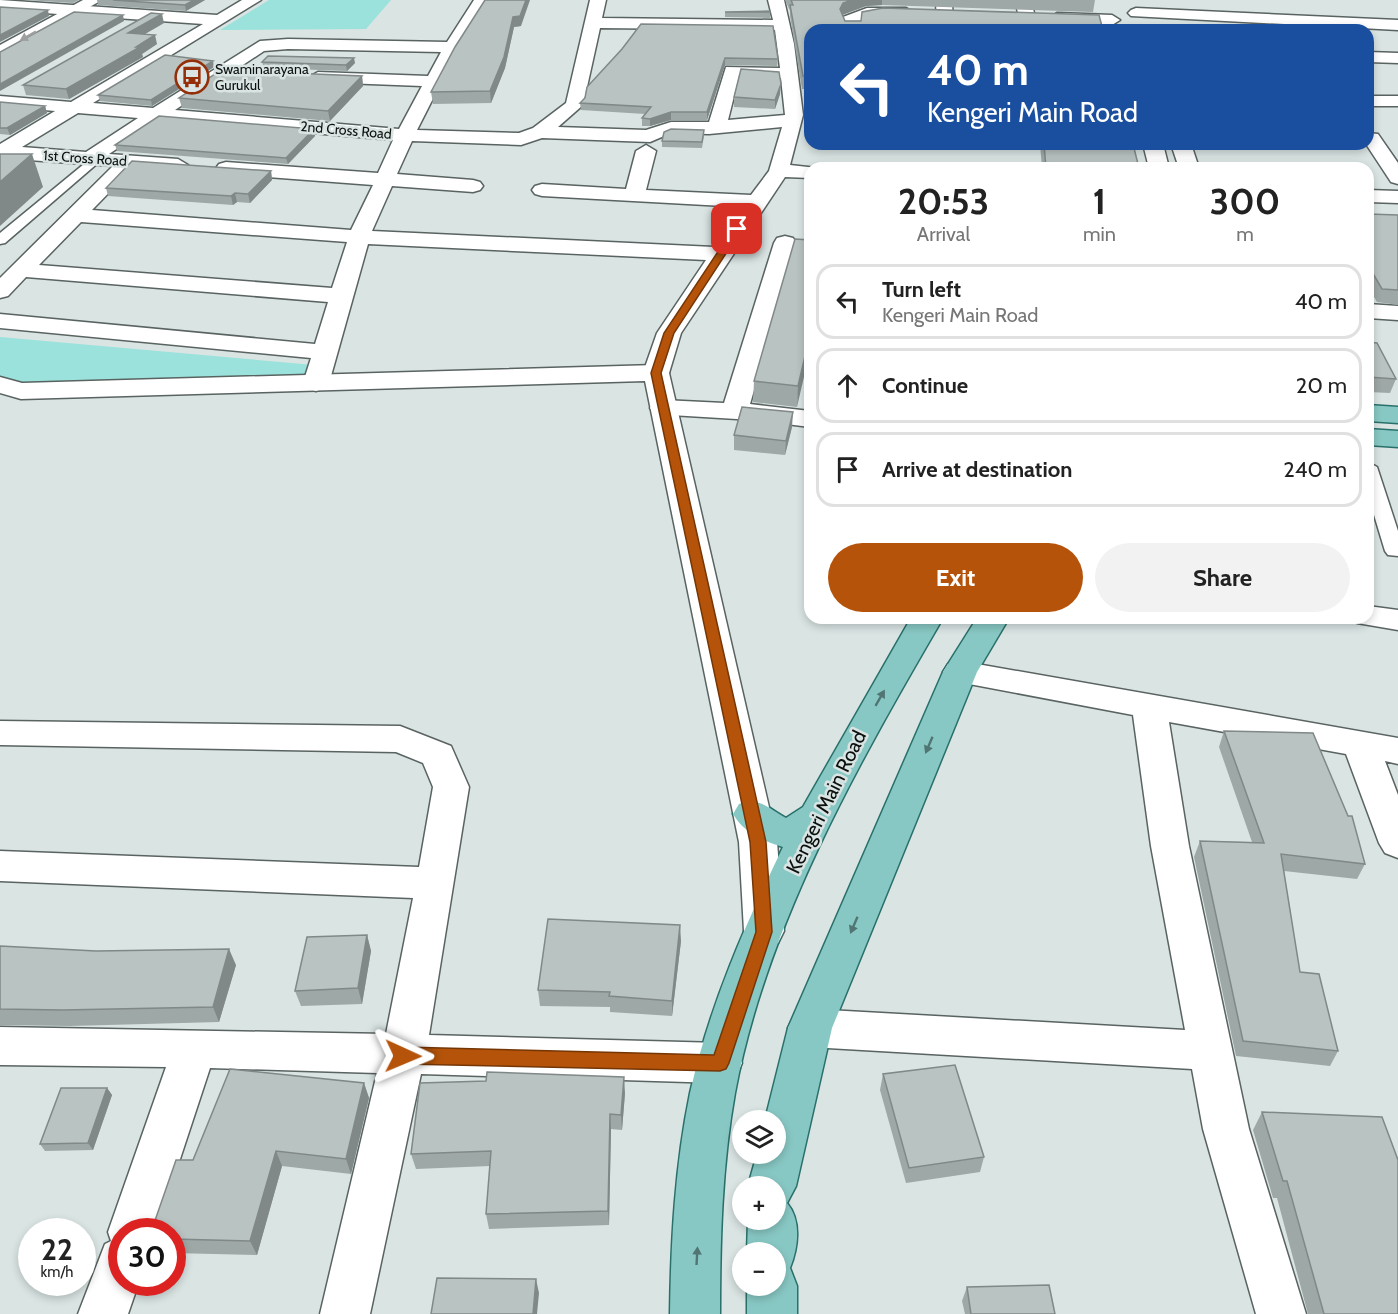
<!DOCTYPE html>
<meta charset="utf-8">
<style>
body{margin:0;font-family:Cabin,sans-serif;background:#f2f2f2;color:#222;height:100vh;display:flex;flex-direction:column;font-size:22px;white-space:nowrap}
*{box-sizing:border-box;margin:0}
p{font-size:20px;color:#767676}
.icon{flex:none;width:33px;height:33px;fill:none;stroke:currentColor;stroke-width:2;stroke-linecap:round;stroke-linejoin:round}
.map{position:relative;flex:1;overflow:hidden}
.drawer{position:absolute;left:804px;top:162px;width:570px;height:462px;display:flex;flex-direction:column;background:#fff;border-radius:18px;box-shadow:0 3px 9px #0003}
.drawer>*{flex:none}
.top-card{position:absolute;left:804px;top:24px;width:570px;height:126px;border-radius:18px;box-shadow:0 3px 9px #0003;background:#1a4fa0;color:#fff;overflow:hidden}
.controls{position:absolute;left:732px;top:1110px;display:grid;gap:12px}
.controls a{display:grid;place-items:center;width:54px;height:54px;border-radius:50%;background:#fff;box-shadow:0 3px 9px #0003;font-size:30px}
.speed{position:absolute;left:18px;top:1218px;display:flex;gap:12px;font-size:30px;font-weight:700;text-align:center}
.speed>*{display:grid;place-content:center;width:78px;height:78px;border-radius:50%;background:#fff;box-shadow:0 3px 9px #0003;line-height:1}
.speed small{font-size:15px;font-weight:400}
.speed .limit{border:9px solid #d22;background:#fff;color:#111}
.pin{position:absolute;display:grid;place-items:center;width:51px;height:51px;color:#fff;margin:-26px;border-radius:12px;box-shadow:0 3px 9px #0006}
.me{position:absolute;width:66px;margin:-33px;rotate:91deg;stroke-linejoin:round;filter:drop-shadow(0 0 4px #0008)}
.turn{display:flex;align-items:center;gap:21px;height:126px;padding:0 24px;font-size:27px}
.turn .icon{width:78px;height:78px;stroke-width:2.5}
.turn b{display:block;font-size:42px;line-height:51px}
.eta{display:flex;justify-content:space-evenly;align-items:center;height:102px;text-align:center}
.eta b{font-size:36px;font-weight:700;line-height:42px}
.cta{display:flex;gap:12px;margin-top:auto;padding:12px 24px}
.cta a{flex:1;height:69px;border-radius:36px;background:#b45309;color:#fff;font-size:24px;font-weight:700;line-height:69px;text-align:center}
.cta a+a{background:#f2f2f2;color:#222}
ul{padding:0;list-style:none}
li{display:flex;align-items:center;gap:18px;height:75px;margin:0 12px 9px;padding:0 12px;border:3px solid #e0e0e0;border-radius:18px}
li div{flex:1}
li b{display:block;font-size:22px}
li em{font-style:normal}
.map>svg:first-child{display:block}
.green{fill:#9ae2db}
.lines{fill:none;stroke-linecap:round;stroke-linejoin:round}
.service-casing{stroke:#596361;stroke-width:3}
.minor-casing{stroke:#596361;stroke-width:3}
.tertiary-casing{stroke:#596361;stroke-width:3}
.primary-casing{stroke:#29706b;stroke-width:3}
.service{fill:#fff;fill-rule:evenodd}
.minor{fill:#fff;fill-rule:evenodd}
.tertiary{fill:#fff;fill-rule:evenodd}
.primary{fill:#88c8c4;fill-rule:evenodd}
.wall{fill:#9ea8a7}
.shaded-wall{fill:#818888}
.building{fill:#b8c3c2;stroke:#818888;stroke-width:1.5}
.oneway{fill:#9e9f9f}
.oneway2{fill:#507573}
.route{fill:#b45309;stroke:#753606;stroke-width:1.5}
.labels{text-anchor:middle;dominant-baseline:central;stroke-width:5;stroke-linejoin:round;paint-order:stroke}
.far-poi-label{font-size:14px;fill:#0c100f;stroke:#d9e4e3;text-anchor:start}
.far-street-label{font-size:14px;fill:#0c100f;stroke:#d9e4e3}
.near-street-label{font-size:20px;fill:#0c100f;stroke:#d9e4e3}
</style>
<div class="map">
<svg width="1398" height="1314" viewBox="0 0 1398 1314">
<rect width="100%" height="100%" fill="#d9e4e3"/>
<!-- green -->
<path class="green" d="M 269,0 L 391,0 L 366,29 L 220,30 Z
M 0,337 L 314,365 L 311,378 L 0,389 Z"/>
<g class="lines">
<!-- service casing -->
<g class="service-casing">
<path id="service" d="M 95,155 L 99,156 L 99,162 L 5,243 L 0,244 L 0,233 Z
M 1368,462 L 1377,467 L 1398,531 L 1398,556 L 1388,555 L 1385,551 L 1368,495 Z"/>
</g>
<!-- minor casing -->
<g class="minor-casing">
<path id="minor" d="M 0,0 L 217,15 L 242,0 L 261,0 L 93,103 L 153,108 L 260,41 L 288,39 L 447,42 L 474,0 L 490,0 L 454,57 L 417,130 L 519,133 L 533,128 L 566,103 L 590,0 L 606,0 L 602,18 L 773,20 L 768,0 L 784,0 L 794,44 L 803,115 L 790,165 L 817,168 L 810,168 L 810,178 L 785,177 L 681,333 L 669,373 L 665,378 L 656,381 L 647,378 L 643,373 L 657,333 L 706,260 L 368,244 L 329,383 L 325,388 L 316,391 L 307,388 L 303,383 L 311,358 L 0,328 L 0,314 L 315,344 L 328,302 L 26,277 L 8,296 L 0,298 L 0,278 L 113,166 L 0,158 L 0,144 L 55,111 L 0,106 L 0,96 L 71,102 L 203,24 L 0,10 ZM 600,28 L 775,30 L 780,68 L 726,67 L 709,122 L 671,122 L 646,130 L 558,127 L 583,105 ZM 288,49 L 441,52 L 428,76 L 318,72 L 309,77 L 318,82 L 422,86 L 399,129 L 175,110 L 264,51 ZM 739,76 L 781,78 L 785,115 L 728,120 ZM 78,113 L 138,118 L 86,152 L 22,147 ZM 160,120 L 393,140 L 378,173 L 226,162 L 219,164 L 216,168 L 219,172 L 226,174 L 373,185 L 351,230 L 92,210 L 134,167 L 185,169 L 188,165 L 178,159 L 109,154 ZM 782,127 L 769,171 L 751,195 L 646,190 L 656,151 L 646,145 L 636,151 L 626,189 L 542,184 L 535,186 L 532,190 L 535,194 L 542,196 L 742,207 L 714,247 L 372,231 L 392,186 L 473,192 L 480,190 L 483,186 L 480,182 L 473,180 L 397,174 L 412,141 L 521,145 L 542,138 L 650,142 L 671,133 L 709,134 ZM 81,222 L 347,242 L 332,288 L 39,265 Z
M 936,0 L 952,0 L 953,30 L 937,30 Z
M 1015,0 L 1031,0 L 1038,30 L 1022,30 Z
M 867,8 L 906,8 L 914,13 C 906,22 872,16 858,22 L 860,30 L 844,30 L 841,20 L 843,17 Z
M 1136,8 L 1398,20 L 1398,30 L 1131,16 L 1128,13 L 1131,10 Z
M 1057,13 L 1112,15 L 1120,20 L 1112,25 L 1051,21 L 1049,18 Z
M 1368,52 L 1398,53 L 1398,63 L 1368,62 Z
M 1368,96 L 1398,96 L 1398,106 L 1368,106 Z
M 1368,133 L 1378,134 L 1398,163 L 1398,184 L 1391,182 L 1366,144 L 1368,144 Z
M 1143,144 L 1163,144 L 1169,168 L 1149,168 Z
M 1171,144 L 1191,144 L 1199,168 L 1179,168 Z
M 1368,190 L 1398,191 L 1398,203 L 1368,202 Z
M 785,236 L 793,238 L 796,243 L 750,404 L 810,411 L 810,427 L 753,420 L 654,414 L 650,408 L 654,402 L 663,400 L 724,403 L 774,243 L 777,238 Z
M 1368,304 L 1398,306 L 1398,320 L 1368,318 Z
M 1368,606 L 1398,610 L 1398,630 L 1357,623 L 1353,618 L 1368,618 Z
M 960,661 L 1398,738 L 1398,764 L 1385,761 L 1398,795 L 1398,858 L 1385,853 L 1379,843 L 1346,754 L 1169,722 L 1189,846 L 1249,1129 L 1306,1314 L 1256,1314 L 1203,1129 L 1192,1069 L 810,1047 L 795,1041 L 788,1028 L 795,1015 L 810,1009 L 1185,1030 L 1151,846 L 1133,715 L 948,680 L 943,672 L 948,664 Z
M 0,721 L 400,726 L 451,746 L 469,787 L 429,1035 L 720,1043 L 736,1049 L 742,1063 L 736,1077 L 720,1083 L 421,1074 L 370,1314 L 320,1314 L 377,1073 L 210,1068 L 156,1232 L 122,1232 L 122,1282 L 139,1282 L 128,1314 L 78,1314 L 105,1244 L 111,1241 L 108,1232 L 166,1067 L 0,1065 L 0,1027 L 386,1034 L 413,898 L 0,881 L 0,851 L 419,867 L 433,787 L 423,763 L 396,752 L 0,745 Z"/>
</g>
<!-- tertiary casing -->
<g class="tertiary-casing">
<path id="tertiary" d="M 83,0 L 102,0 L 0,57 L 0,45 Z
M 656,365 L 665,368 L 669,373 L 777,842 L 784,931 L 778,943 L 764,948 L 750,943 L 744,931 L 739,842 L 645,381 L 21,399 L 0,393 L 0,377 L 22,383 Z"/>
</g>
<!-- primary casing -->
<g class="primary-casing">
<path id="primary" d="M 1368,405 L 1398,407 L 1398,423 L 1368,421 Z
M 1368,429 L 1398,431 L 1398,447 L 1368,445 Z
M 911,618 L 943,618 C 858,764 766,925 735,1093 C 722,1166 720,1240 720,1314 L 670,1314 C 671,1240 675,1166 690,1093 C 709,1007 745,925 783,847 C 763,841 744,833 733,814 L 739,804 C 760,797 768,808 786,818 L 803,807 Z
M 977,618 L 1009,618 L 977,672 L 832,1028 L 796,1186 L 787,1203 C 802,1221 798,1248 790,1268 L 797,1286 L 797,1314 L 747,1314 L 747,1286 L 776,1286 L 776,1252 L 747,1252 L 748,1220 L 776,1220 L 776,1186 L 748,1186 L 757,1154 L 776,1154 L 776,1120 L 765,1120 L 788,1028 L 943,672 Z"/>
</g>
<!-- service -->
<use href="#service" class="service"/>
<!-- minor -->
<use href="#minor" class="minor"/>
<!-- tertiary -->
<use href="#tertiary" class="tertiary"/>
<!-- primary -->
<use href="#primary" class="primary"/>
</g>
<!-- wall -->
<path class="wall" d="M 26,0 L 79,0 L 73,3 Z
M 97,0 L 205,0 L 186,11 L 98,5 Z
M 485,0 L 521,26 L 514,27 L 505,68 L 491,103 L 433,104 L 431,92 Z
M 785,0 L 1095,0 L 1093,12 L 882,5 L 866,6 L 842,15 L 845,21 L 1099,15 L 810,30 L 810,89 L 802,89 L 790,16 L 790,11 Z
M 725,12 L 770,12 L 770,18 L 725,17 Z
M 164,23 L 145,34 L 157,44 L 142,54 L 143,57 L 69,99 L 26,95 L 23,85 Z
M 622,49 L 778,59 L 777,66 L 725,65 L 707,120 L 671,120 L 650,126 L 642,126 L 642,118 L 645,114 L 581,110 L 580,103 Z
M 262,62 L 355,63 L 347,71 L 264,68 Z
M 214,67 L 152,106 L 100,101 L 98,95 Z
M 362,76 L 363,86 L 330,121 L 182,108 L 179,98 Z
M 780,94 L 775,109 L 734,107 L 734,97 Z
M 0,102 L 45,106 L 47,113 L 10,135 L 0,134 Z
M 314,129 L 315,136 L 288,164 L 117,151 L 115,145 Z
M 704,136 L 702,148 L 662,147 L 662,141 Z
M 1040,144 L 1133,144 L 1139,168 L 1042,168 Z
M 271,171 L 272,180 L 250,203 L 237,202 L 233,205 L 108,196 L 106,188 Z
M 1368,214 L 1398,215 L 1398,305 L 1377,302 L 1368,287 Z
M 810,240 L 797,407 L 753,402 L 754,381 Z
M 1368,342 L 1396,379 L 1390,393 L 1368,392 Z
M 792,427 L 785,455 L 734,450 L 734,435 Z
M 1224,731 L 1365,864 L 1357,879 L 1284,871 L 1300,972 L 1338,1051 L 1330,1066 L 1236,1056 L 1194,857 L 1200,841 L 1252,842 L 1219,747 Z
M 367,935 L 371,951 L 362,1004 L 301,1006 L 295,991 Z
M 681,941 L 672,1016 L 610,1012 L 610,1007 L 540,1006 L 538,990 Z
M 0,946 L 236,965 L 219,1022 L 70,1026 L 0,1025 Z
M 883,1074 L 984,1157 L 980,1172 L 906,1183 L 880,1090 Z
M 364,1083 L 369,1098 L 351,1174 L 282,1166 L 257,1255 L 172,1253 L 172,1232 L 193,1160 Z
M 107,1088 L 112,1095 L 93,1150 L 45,1151 L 40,1144 Z
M 625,1093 L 622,1130 L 611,1129 L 609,1225 L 489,1229 L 486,1214 L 490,1166 L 416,1169 L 411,1154 Z
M 1262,1112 L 1398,1314 L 1308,1314 L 1277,1198 L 1273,1198 L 1253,1130 Z
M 967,1287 L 1055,1314 L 965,1314 L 962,1301 Z"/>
<!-- shaded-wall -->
<path class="shaded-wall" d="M 194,0 L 205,0 L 186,11 L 185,5 Z
M 526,0 L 530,0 L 521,26 L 514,27 L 505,68 L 491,103 L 490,91 L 513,17 Z
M 852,0 L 882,0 L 882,5 L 866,6 L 842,15 L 840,9 L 843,3 Z
M 48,10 L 49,16 L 0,42 L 0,35 Z
M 162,14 L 164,23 L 131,42 L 128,33 Z
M 123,15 L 124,21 L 0,91 L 0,84 Z
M 155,35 L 157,44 L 142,54 L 143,57 L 69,99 L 66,89 Z
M 354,58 L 355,63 L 347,71 L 346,65 Z
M 725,58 L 725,65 L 707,120 L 707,112 Z
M 213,61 L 214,67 L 152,106 L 151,100 Z
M 362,76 L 363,86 L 330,121 L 328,111 Z
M 781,84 L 780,94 L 775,109 L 775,100 Z
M 45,106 L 47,113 L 10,135 L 7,128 Z
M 671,112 L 671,120 L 650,126 L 650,119 Z
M 314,129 L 315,136 L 288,164 L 286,158 Z
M 32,154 L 43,187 L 0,226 L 0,182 Z
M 271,171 L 272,180 L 250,203 L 248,194 Z
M 235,193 L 237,202 L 233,205 L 231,196 Z
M 810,335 L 810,351 L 797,407 L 798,386 Z
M 793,412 L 792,427 L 785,455 L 786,441 Z
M 680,925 L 681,941 L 672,1016 L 672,1001 Z
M 367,935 L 371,951 L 362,1004 L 358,988 Z
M 229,949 L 236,965 L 219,1022 L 213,1007 Z
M 624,1077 L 625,1093 L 622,1130 L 621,1115 Z
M 364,1083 L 369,1098 L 351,1174 L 346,1159 Z
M 107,1088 L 112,1095 L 93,1150 L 88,1143 Z
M 610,1114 L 611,1129 L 609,1225 L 608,1211 Z
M 276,1151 L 282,1166 L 257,1255 L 250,1241 Z
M 536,1279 L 539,1293 L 537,1314 L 533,1314 Z"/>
<!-- building -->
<path class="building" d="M 113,0 L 194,0 L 185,5 Z
M 485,0 L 526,0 L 520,16 L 513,17 L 504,57 L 490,91 L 431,92 L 455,47 Z
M 791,0 L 852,0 L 843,3 L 840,9 L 845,21 L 861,21 L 862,12 L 883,8 L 1099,15 L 1103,30 L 810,30 L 810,77 L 803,76 L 790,5 L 793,5 Z
M 0,7 L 48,10 L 0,35 Z
M 770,11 L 770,12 L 725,12 Z
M 74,12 L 123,15 L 0,84 L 0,52 Z
M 151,13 L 162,14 L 128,33 L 155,35 L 136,47 L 140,47 L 66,89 L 23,85 Z
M 641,24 L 773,26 L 778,59 L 725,58 L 707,112 L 671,112 L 650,119 L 642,118 L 651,107 L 580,103 L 585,98 L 587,87 L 622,49 Z
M 165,55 L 213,61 L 151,100 L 98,95 Z
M 268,56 L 354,58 L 346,65 L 262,62 Z
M 741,69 L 779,72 L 781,84 L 775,100 L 734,97 Z
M 221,70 L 362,76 L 328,111 L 179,98 Z
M 0,102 L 45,106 L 7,128 L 0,128 Z
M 159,116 L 314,129 L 286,158 L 115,145 Z
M 671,129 L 704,130 L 702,142 L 662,141 L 664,132 Z
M 1044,144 L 1133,144 L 1139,168 L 1046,168 Z
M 0,154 L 32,154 L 0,182 Z
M 132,161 L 271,171 L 248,194 L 235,193 L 231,196 L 106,188 Z
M 1368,214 L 1398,215 L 1398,290 L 1382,289 L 1368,265 Z
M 795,239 L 810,240 L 810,335 L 798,386 L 754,381 Z
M 1368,342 L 1377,343 L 1396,379 L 1368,377 Z
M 742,407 L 793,412 L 786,441 L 734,435 Z
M 1224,731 L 1313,733 L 1348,816 L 1352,816 L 1365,864 L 1281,854 L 1300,972 L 1319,974 L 1338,1051 L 1243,1041 L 1200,841 L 1264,843 Z
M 548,919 L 680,925 L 672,1001 L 609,996 L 610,992 L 538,990 Z
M 367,935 L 358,988 L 295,991 L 307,937 Z
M 0,946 L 96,951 L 229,949 L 213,1007 L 62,1010 L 0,1009 Z
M 955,1065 L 984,1157 L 909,1168 L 883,1074 Z
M 230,1069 L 364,1083 L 346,1159 L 276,1151 L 250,1241 L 172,1239 L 172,1232 L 151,1232 L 176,1160 L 193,1160 Z
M 487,1072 L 624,1077 L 621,1115 L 610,1114 L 608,1211 L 486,1214 L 491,1151 L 411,1154 L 420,1083 L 486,1081 Z
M 61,1088 L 107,1088 L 88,1143 L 40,1144 Z
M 1262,1112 L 1382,1117 L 1398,1160 L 1398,1314 L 1324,1314 L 1287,1181 L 1283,1181 Z
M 437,1278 L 536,1279 L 533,1314 L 431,1314 Z
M 1049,1285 L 1055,1314 L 971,1314 L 967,1287 Z"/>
<!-- one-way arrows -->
<defs><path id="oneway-solid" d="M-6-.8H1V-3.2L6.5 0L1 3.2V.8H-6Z" transform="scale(1.5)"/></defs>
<use class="oneway" href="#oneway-solid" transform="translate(28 36) rotate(151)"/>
<g class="oneway2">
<use href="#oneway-solid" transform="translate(880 698) rotate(-60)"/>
<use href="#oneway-solid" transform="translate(929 745) rotate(113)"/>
<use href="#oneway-solid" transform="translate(854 925) rotate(113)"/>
<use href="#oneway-solid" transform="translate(697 1256) rotate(-87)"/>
</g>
<!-- route -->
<path class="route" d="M 737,226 L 742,229 L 674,333 L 661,373 L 766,842 L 772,932 L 729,1063 L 726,1069 L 720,1071 L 403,1064 L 396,1061 L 394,1056 L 396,1050 L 403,1047 L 714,1055 L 756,932 L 750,842 L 651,373 L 664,333 L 733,229 Z"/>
<!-- icons -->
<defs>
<g id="bus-ring" transform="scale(1.725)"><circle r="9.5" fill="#d9e4e3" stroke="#952f09" stroke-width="1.5"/><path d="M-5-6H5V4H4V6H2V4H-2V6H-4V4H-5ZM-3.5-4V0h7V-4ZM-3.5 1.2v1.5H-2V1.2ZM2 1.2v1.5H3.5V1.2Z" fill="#952f09"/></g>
</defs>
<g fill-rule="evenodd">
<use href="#bus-ring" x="192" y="77"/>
</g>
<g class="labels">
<!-- far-poi labels -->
<g class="far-poi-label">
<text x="215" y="69">Swaminarayana<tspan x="215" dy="16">Gurukul</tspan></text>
</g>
<!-- far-street labels -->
<g class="far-street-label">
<text transform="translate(346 130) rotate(5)">2nd Cross Road</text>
<text transform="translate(85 158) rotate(4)">1st Cross Road</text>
</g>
<!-- near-street labels -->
<g class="near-street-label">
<text transform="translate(826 802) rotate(-64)">Kengeri Main Road</text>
</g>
</g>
</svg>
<div class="controls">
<a><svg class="icon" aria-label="layers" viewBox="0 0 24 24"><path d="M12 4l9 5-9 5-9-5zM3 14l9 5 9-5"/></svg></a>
<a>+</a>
<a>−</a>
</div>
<div class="speed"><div>22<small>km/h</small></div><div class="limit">30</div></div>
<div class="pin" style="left:737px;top:229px;background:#d93025"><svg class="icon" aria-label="arrive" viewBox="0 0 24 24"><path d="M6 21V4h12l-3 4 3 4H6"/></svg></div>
<svg class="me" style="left:403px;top:1056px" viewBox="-20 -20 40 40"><path d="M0-17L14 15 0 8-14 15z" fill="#b45309" stroke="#fff" stroke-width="4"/></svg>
<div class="top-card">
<div class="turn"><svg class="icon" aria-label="left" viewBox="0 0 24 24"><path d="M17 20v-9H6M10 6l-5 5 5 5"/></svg><div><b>40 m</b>Kengeri Main Road</div></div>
</div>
<section class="drawer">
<div class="eta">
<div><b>20:53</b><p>Arrival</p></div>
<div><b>1</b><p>min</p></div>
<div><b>300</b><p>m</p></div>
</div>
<ul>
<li><svg class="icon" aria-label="left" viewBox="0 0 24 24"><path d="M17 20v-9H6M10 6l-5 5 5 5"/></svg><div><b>Turn left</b><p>Kengeri Main Road</p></div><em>40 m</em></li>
<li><svg class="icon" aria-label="ahead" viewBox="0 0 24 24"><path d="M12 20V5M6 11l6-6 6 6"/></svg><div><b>Continue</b></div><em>20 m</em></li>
<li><svg class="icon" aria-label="arrive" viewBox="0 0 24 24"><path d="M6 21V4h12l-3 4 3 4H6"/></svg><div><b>Arrive at destination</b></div><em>240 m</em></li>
</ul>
<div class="cta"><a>Exit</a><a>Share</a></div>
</section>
</div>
